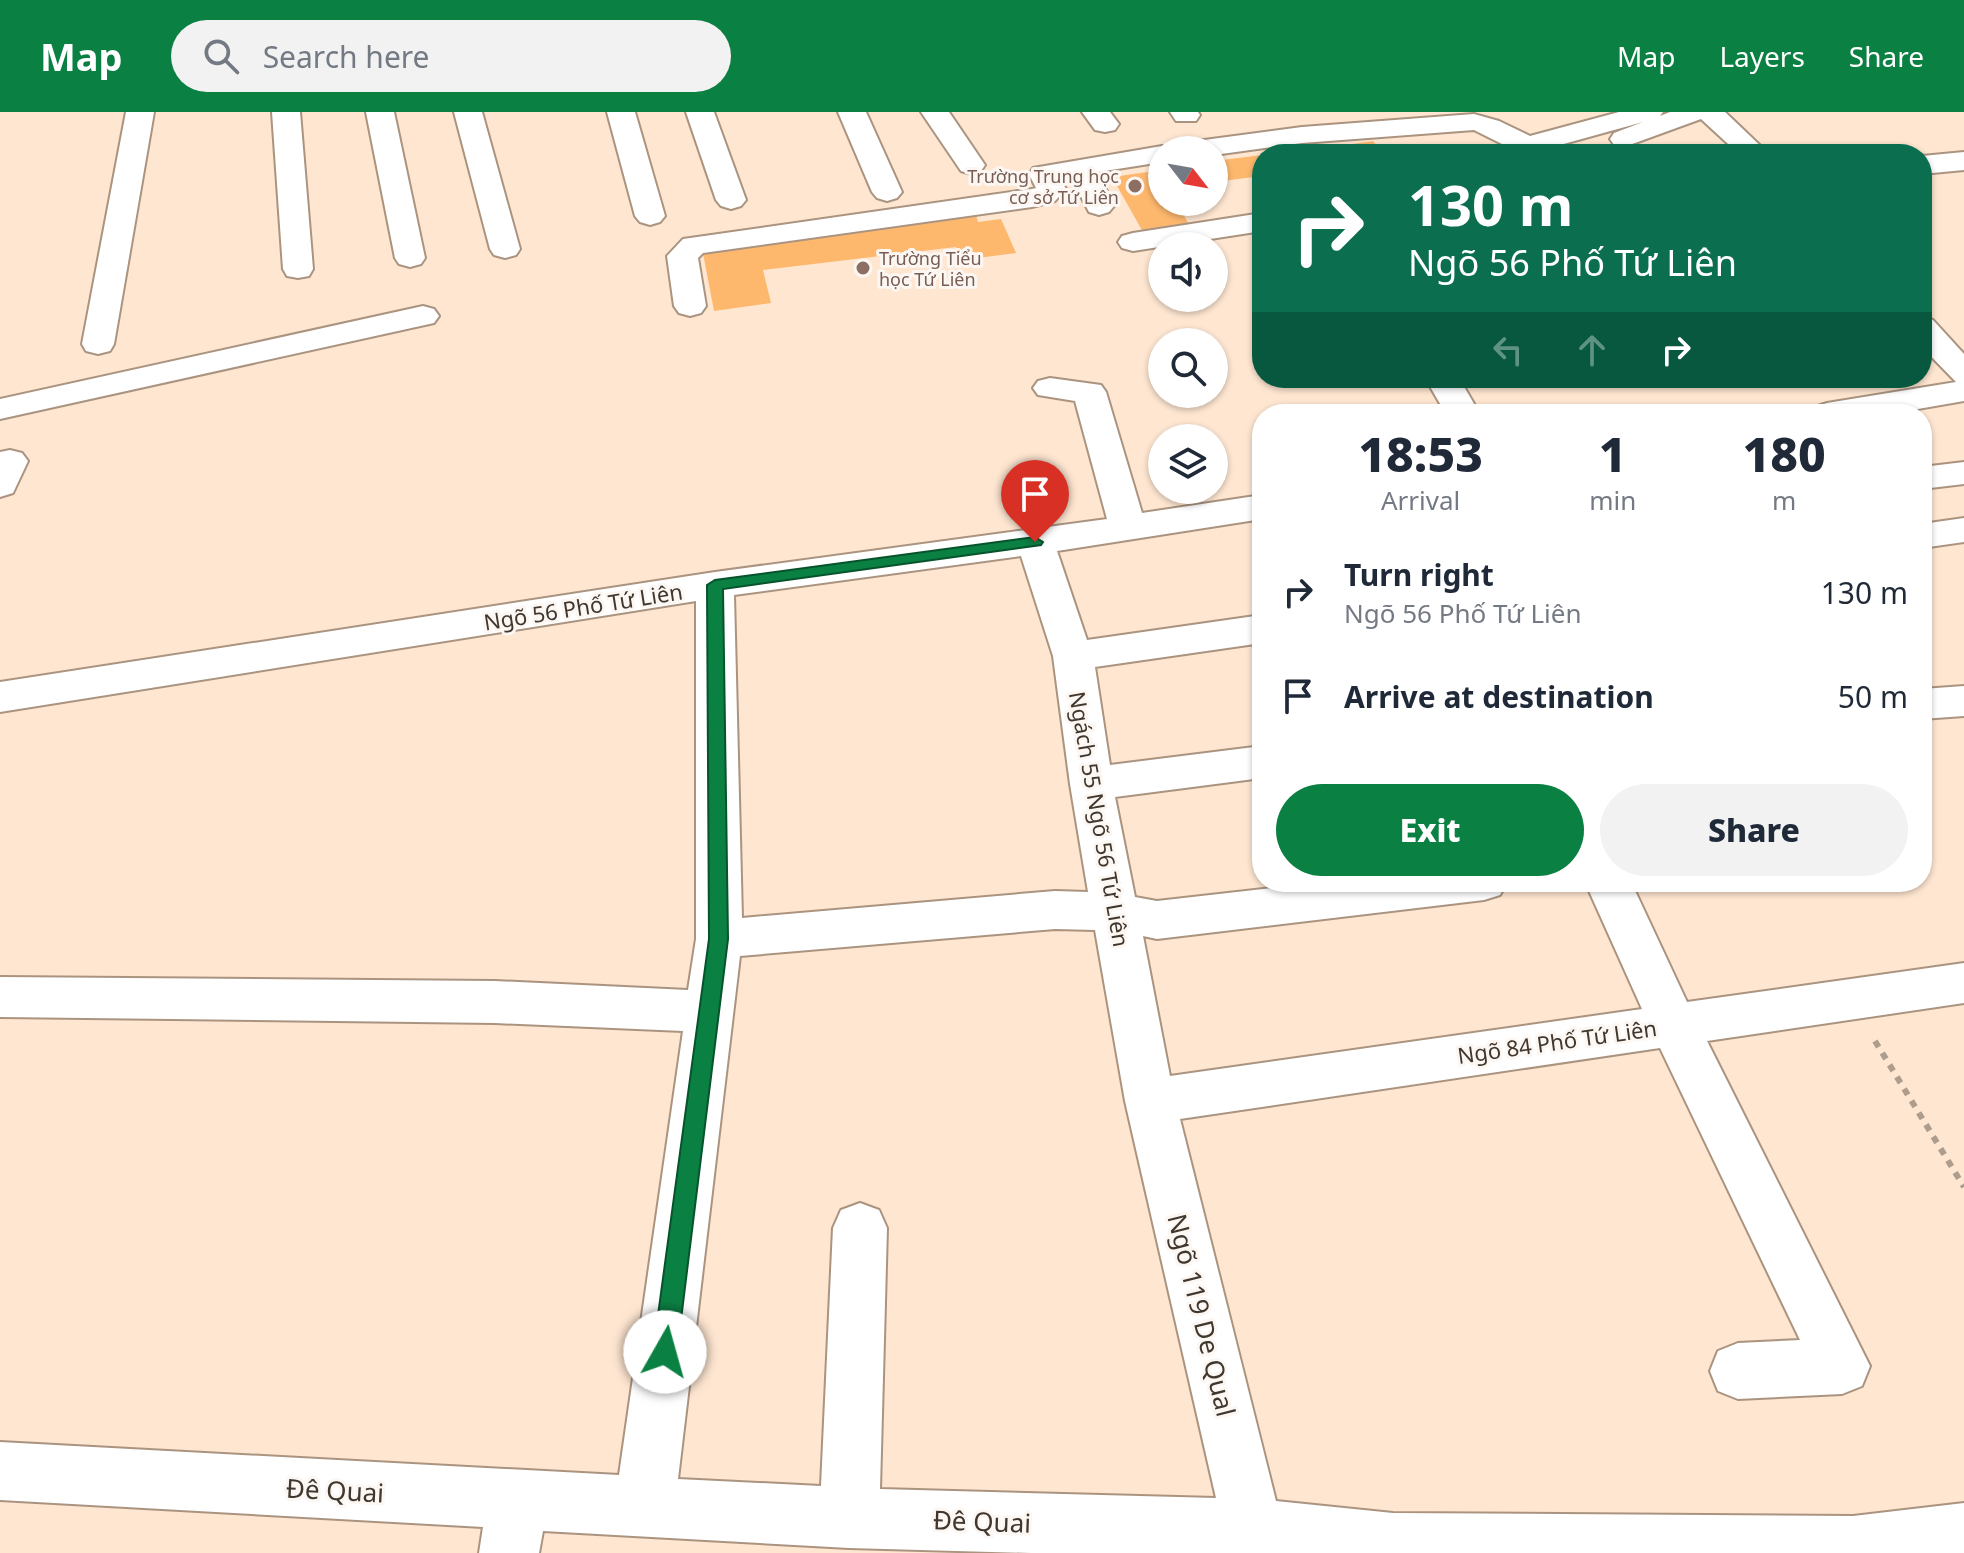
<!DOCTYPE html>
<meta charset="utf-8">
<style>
body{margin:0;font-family:"Noto Sans",sans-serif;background:#f2f2f3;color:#1f2937;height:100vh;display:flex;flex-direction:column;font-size:30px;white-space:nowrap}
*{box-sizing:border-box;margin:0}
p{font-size:26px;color:#747a83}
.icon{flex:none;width:44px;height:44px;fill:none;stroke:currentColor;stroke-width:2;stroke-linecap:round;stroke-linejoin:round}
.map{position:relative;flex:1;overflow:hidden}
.drawer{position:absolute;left:1252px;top:292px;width:680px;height:488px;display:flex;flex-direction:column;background:#fff;border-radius:32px;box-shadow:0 2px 6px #0004}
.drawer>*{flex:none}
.top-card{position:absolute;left:1252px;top:32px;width:680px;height:244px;border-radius:32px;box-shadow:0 2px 6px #0004;background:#0b6e4f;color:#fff;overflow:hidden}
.needle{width:52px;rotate:121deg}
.buttons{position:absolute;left:1148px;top:24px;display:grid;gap:16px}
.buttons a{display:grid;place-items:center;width:80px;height:80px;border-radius:50%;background:#fff;box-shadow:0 2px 6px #0004;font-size:40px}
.pin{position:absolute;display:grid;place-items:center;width:68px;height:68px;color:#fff;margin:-82px -34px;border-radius:50% 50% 50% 0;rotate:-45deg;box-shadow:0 0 8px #0007}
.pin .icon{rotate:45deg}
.me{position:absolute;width:88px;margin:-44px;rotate:7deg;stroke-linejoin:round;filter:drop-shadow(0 0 6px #0008)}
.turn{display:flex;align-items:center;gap:28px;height:168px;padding:0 24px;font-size:36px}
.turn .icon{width:104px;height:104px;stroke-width:2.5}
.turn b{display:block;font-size:56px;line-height:68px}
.lanes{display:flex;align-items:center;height:76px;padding:0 24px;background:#0003;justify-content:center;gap:40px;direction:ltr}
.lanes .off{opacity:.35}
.eta{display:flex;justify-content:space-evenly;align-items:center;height:136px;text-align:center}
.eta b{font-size:48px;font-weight:800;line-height:56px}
.action{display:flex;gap:16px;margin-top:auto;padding:16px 24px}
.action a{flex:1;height:92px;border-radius:48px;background:#0b8043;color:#fff;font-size:32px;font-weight:800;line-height:92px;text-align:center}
.action a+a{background:#f2f2f3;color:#1f2937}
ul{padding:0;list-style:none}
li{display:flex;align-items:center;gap:24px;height:104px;padding:0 24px}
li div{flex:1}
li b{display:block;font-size:30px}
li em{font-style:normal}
header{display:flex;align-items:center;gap:48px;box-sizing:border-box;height:112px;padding:0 40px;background:#0b8043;color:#fff}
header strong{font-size:38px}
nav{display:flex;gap:44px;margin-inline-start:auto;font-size:28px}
.search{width:560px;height:72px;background:#f2f2f3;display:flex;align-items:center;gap:20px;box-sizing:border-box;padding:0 28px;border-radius:44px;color:#747a83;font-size:30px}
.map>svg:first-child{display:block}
.building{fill:#fdb86e}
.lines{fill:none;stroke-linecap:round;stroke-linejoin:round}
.minor-casing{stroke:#aa9480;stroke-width:4}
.path{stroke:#ae9c8c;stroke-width:6;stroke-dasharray:7 7;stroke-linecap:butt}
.minor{fill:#fff;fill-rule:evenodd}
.route{fill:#0b8043;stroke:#07532c;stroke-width:2}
.education-dot{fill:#8d6e63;stroke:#fcf7f3;stroke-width:3}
.labels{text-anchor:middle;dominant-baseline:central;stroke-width:6;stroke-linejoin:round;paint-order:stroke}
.far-education-label{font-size:18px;fill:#785e54;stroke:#fcf7f3;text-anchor:end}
.street-label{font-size:22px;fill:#40372e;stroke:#fcf7f3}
.near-street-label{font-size:26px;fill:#40372e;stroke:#fcf7f3}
</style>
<header>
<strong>Map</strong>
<div class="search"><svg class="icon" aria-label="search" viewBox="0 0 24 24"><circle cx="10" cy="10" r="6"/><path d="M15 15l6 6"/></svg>Search here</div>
<nav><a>Map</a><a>Layers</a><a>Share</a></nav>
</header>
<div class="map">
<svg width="1964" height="1441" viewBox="0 0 1964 1441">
<rect width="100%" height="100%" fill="#fee6d1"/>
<!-- building -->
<path class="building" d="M 1373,29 L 1377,34 L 1392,32 L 1400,42 L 1283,42 Z
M 1262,43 L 1262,64 L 1214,70 L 1214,49 Z
M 1162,55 L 1162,90 L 1176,90 L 1190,114 L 1143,120 L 1112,65 L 1155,59 L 1154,56 Z
M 976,103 L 978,110 L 1001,107 L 1016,141 L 962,148 L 956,135 L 763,158 L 771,191 L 714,199 L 702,136 Z"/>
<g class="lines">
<!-- minor casing -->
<g class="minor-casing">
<path id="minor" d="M 126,0 L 154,0 L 114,232 L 110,239 L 98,242 L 86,239 L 82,232 Z
M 272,0 L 300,0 L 313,157 L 309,164 L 298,166 L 287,164 L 283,157 Z
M 366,0 L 394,0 L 425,146 L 421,152 L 410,155 L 399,152 L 395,146 Z
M 454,0 L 482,0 L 520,137 L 516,143 L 505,146 L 494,143 L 490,137 Z
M 607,0 L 635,0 L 665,104 L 660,110 L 650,113 L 640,110 L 635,104 Z
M 686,0 L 714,0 L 746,88 L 741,94 L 731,97 L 721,94 L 716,88 Z
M 838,0 L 866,0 L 902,80 L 897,86 L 887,89 L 877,86 L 872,80 Z
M 921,0 L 949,0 L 985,53 L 981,59 L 971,62 L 961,59 Z
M 1082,0 L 1110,0 L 1119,12 L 1115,18 L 1105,20 L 1095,18 Z
M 1170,0 L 1198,0 L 1200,3 L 1196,9 L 1176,9 Z
M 1619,0 L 1663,0 L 1660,4 L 1670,0 L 1725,0 L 1769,42 L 1739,42 L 1701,7 L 1624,35 L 1614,33 L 1610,27 L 1614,21 L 1643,10 L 1531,41 L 1506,34 L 1474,18 L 1302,31 L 1214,43 L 1214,38 L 1175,38 L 1179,32 L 1189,30 L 1302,15 L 1474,2 L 1499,9 L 1530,24 Z
M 1162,34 L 1173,38 L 1162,38 L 1162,50 L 1098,60 L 1114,94 L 1109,100 L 1099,103 L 1089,100 L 1072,67 L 1061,68 L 1066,77 L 1055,89 L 1032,95 L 703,141 L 698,146 L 706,194 L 701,201 L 690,204 L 679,201 L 674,194 L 667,144 L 683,127 L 1032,77 L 1036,76 L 1029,62 L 1033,56 Z
M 1964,40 L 1964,58 L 1922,62 L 1922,44 Z
M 1262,101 L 1262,119 L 1133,139 L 1122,136 L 1118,130 L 1122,124 L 1133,121 Z
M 423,194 L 434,197 L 439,204 L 434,211 L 0,307 L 0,287 Z
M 1922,205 L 1933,208 L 1964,242 L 1964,289 L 1889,302 L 1810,302 L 1815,295 L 1827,291 L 1956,270 L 1922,235 Z
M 1050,266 L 1101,273 L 1106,280 L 1142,401 L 1262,383 L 1262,407 L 1057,439 L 1087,528 L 1262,503 L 1262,531 L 1095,555 L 1110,653 L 1262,634 L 1262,666 L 1115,685 L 1135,785 L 1157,789 L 1324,770 L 1507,770 L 1500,783 L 1484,788 L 1157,827 L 1143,824 L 1170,964 L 1642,897 L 1585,770 L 1631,770 L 1687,890 L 1964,851 L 1964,891 L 1707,929 L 1870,1254 L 1862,1274 L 1842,1282 L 1738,1287 L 1718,1279 L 1710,1259 L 1718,1239 L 1738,1231 L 1800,1228 L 1660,936 L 1180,1007 L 1276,1389 L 1393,1401 L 1853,1404 L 1964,1391 L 1964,1441 L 1031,1441 L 849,1436 L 543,1419 L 539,1441 L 479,1441 L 483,1415 L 0,1388 L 0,1330 L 619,1363 L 683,919 L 495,911 L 0,905 L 0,865 L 495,869 L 688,878 L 696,827 L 696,489 L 0,600 L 0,570 L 715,460 L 1107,407 L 1075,289 L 1038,283 L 1033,276 L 1038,269 ZM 1021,444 L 1053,544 L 1070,672 L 1088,780 L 1055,779 L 742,806 L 734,483 ZM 1055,817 L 1095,818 L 1125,989 L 1216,1386 L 880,1377 L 887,1116 L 879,1098 L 860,1091 L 841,1098 L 833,1116 L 821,1374 L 678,1367 L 740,844 Z
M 1425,266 L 1459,266 L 1480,302 L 1446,302 Z
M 10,338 L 22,341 L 28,349 L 13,381 L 0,385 L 0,340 Z
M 1964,350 L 1964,372 L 1922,377 L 1922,355 Z
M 1964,406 L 1964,430 L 1922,436 L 1922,412 Z
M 1964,574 L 1964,604 L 1922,607 L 1922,577 Z"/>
</g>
<!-- path -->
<path class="path" d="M 1875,929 L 1964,1075"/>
<!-- minor -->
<use href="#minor" class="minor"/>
</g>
<!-- route -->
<path class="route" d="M 1035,425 L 1043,430 L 1041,433 L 723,477 L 728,827 L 677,1240 L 673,1248 L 665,1252 L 657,1248 L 653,1240 L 709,827 L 707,473 L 715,468 Z"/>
<!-- markers -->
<g class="education-dot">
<circle cx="1135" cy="74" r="8"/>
<circle cx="863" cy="156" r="8"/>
</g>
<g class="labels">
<!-- far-education labels -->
<g class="far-education-label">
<text x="1119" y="64">Trường Trung học<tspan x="1119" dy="21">cơ sở Tứ Liên</tspan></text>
<text x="879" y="146" text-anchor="start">Trường Tiểu<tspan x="879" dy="21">học Tứ Liên</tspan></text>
</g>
<!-- street labels -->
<g class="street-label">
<text transform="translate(583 494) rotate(-9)">Ngõ 56 Phố Tứ Liên</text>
<text transform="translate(1100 707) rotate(80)">Ngách 55 Ngõ 56 Tứ Liên</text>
<text transform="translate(1557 929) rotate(-8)">Ngõ 84 Phố Tứ Liên</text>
</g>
<!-- near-street labels -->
<g class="near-street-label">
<text transform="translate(1202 1203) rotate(76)">Ngõ 119 De Qual</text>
<text transform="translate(335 1378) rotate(3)">Đê Quai</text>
<text transform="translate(982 1409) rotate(2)">Đê Quai</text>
</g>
</g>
</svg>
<div class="buttons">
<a><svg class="needle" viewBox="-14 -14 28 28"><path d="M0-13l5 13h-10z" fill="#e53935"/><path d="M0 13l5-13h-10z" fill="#747a83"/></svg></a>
<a><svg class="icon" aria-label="sound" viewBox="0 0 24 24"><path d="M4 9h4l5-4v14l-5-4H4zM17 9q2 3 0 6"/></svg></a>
<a><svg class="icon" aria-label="search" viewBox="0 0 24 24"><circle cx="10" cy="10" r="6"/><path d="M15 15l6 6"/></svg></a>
<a><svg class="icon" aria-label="layers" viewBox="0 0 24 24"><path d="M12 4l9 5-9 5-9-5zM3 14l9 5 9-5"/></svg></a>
</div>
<div class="pin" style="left:1035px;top:430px;background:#d93025"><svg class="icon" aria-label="arrive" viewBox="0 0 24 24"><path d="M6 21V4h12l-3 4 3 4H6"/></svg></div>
<svg class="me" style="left:665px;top:1240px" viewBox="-20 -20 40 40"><circle r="19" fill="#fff"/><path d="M0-13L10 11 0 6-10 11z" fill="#0b8043"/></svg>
<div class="top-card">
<div class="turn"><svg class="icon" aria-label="right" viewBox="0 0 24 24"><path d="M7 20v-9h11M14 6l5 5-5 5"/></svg><div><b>130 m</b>Ngõ 56 Phố Tứ Liên</div></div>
<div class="lanes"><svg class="icon off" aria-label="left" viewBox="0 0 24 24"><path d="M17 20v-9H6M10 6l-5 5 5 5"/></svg><svg class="icon off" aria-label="ahead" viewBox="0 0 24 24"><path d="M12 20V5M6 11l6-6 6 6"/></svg><svg class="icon" aria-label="right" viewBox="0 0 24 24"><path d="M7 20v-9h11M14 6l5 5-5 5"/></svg></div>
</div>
<section class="drawer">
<div class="eta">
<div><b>18:53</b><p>Arrival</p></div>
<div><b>1</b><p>min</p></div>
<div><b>180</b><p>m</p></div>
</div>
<ul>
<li><svg class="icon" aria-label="right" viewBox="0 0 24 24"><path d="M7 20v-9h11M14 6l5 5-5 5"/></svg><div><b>Turn right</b><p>Ngõ 56 Phố Tứ Liên</p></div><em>130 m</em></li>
<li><svg class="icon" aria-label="arrive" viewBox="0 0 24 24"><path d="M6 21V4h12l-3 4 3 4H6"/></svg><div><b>Arrive at destination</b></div><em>50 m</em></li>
</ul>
<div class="action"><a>Exit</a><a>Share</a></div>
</section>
</div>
